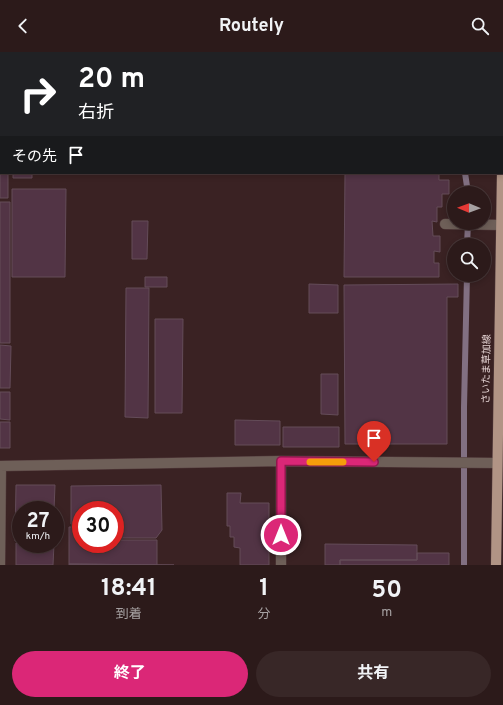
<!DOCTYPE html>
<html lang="ja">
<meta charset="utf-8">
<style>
body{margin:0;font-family:Overpass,"Noto Sans JP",sans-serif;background:#382727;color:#f1f3f6;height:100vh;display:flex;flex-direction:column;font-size:15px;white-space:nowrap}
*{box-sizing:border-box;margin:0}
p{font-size:13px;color:#a6a1a2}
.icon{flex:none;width:22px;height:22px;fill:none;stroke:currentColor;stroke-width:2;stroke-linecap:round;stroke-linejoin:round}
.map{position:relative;height:513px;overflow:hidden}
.sheet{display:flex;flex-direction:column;background:#2c1a1a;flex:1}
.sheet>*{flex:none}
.banner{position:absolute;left:0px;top:0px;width:503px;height:122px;box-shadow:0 2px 6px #0003,0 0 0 1px #483839;background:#202124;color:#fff;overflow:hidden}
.needle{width:26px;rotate:271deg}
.buttons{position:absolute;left:447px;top:134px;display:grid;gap:8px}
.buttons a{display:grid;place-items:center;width:44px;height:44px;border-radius:50%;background:#2c1a1a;box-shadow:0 2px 6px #0003,0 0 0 1px #483839;font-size:20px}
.speed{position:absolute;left:12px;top:449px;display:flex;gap:8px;font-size:20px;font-weight:700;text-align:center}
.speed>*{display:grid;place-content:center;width:52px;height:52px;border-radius:50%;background:#2c1a1a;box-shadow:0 2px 6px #0003,0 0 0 1px #483839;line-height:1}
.speed small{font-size:10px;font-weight:400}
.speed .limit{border:6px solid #d22;background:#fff;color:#111}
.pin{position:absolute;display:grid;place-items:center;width:34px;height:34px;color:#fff;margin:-41px -17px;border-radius:50% 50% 50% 0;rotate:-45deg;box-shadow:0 0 4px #0007}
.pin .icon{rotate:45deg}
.me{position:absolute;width:44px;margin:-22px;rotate:0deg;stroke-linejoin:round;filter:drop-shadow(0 0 3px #0008)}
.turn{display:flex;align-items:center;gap:14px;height:84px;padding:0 12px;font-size:18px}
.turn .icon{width:52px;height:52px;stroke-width:2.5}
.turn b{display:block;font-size:28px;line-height:34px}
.then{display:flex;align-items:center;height:38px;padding:0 12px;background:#0003;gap:8px;font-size:15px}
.eta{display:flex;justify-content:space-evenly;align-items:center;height:68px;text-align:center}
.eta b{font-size:24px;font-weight:700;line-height:28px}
.action{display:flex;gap:8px;margin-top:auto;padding:8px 12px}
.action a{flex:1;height:46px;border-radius:24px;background:#db2777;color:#fff;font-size:16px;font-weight:700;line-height:46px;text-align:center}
.action a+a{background:#382727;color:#f1f3f6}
header{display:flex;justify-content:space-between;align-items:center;height:52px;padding:0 12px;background:#2c1a1a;font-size:18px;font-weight:700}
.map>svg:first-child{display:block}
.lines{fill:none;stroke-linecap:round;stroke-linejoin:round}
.stream{stroke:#827082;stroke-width:6}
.building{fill:#523445;stroke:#644c59}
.minor-casing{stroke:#553e3f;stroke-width:11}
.major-casing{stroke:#553e3f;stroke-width:11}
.minor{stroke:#6e5f58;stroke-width:10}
.major{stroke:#b19485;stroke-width:10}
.route-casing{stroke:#8e194d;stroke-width:10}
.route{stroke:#db2777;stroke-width:7}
.slow{stroke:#f59e0b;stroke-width:7}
.labels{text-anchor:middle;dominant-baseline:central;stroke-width:3.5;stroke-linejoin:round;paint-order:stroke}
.street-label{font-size:10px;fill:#e5d4d4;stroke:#3a2223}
</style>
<header><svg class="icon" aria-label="back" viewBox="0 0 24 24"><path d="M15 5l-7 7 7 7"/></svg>Routely<svg class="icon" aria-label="search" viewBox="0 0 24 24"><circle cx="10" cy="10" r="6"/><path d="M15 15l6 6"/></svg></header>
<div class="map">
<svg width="503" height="513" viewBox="0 0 503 513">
<rect width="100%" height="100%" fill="#3a2223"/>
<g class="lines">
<!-- stream -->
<path class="stream" d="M 358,0 L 359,1
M 465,121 L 468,141
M 467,193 L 468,171
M 464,513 L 464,355 L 467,223"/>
</g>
<!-- building -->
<path class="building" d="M 68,0 L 129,0 L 129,1 L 67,1 Z
M 140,0 L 209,0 L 209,1 L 140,1 Z
M 221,0 L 266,0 L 266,1 L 221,1 Z
M 0,121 L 8,121 L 8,146 L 0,146 Z
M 13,121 L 32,121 L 32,126 L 13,126 Z
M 345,121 L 439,121 L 439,128 L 449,128 L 449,142 L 442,142 L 442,155 L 437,155 L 437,170 L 432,169 L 433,184 L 440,184 L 440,200 L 434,199 L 434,211 L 439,211 L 439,225 L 344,225 Z
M 12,137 L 66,137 L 65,225 L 12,225 Z
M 0,150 L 10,150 L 10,291 L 0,291 Z
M 132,169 L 148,169 L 147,207 L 132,207 Z
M 145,225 L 167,225 L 167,235 L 145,235 Z
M 309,232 L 338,233 L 338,261 L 309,261 Z
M 458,232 L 458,245 L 447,245 L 447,392 L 345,392 L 344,233 Z
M 126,236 L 149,236 L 148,366 L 125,365 Z
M 155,267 L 183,267 L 182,361 L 155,361 Z
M 0,293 L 11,294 L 10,336 L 0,336 Z
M 321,322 L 338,322 L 338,363 L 321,362 Z
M 0,340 L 10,340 L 10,368 L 0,367 Z
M 235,368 L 280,369 L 280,393 L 235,393 Z
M 0,370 L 10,370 L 10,396 L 0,396 Z
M 283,375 L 339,375 L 339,395 L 283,395 Z
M 16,433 L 55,433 L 54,458 L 21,458 L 21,489 L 15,489 Z
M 161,433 L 162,478 L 156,486 L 115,486 L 115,458 L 81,458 L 81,472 L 71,472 L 71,434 Z
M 227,441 L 241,441 L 240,451 L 269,451 L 269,513 L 240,513 L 240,496 L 234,495 L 234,485 L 230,485 L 230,474 L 227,474 Z
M 69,475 L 81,475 L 81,492 L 115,492 L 115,488 L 157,488 L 157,513 L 69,512 Z
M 16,491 L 54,492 L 53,513 L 16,513 Z
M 325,492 L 417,493 L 417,508 L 340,508 L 340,513 L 325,513 Z
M 417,501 L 449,501 L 449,513 L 340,513 L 340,508 L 417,508 Z
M 69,512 L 174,513 L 69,513 Z"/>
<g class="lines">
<!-- minor casing -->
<g class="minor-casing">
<path id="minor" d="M 397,0 L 398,1
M 0,56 L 1,56
M 445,172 L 501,173
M 0,414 L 281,409 L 497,411
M 0,513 L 1,414
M 281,513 L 281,409"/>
</g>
<!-- major casing -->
<g class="major-casing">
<path id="major" d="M 502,84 L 503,11
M 496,513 L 502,121"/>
</g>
<!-- minor -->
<use href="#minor" class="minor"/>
<!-- major -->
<use href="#major" class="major"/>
</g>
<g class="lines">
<!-- route casing -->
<g class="route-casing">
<path id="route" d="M 281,483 L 281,409 L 374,410"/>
</g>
<!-- route -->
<use href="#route" class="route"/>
<!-- slow -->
<path class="slow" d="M 310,410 L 343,410"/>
</g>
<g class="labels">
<!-- street labels -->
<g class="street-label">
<text transform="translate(487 317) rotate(-89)">さいたま草加線</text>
</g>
</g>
</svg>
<div class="buttons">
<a><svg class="needle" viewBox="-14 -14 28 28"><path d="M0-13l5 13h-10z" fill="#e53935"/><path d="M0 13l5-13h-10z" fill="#a6a1a2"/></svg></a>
<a><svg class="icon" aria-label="search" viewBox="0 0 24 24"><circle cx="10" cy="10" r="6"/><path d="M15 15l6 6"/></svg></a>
</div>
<div class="speed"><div>27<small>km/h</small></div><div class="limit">30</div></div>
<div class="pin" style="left:374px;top:410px;background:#d93025"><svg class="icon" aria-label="arrive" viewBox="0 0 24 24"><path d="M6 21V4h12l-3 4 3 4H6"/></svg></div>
<svg class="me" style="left:281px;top:483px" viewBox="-20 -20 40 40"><circle r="17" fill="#db2777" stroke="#fff" stroke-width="3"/><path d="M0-11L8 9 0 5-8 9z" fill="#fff"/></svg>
<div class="banner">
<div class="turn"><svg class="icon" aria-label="right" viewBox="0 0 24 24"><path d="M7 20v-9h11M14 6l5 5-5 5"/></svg><div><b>20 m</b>右折</div></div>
<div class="then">その先<svg class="icon" aria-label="arrive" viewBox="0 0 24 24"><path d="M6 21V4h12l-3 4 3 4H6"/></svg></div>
</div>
</div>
<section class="sheet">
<div class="eta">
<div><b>18:41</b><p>到着</p></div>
<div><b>1</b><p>分</p></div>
<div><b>50</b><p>m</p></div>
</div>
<div class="action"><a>終了</a><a>共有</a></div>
</section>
